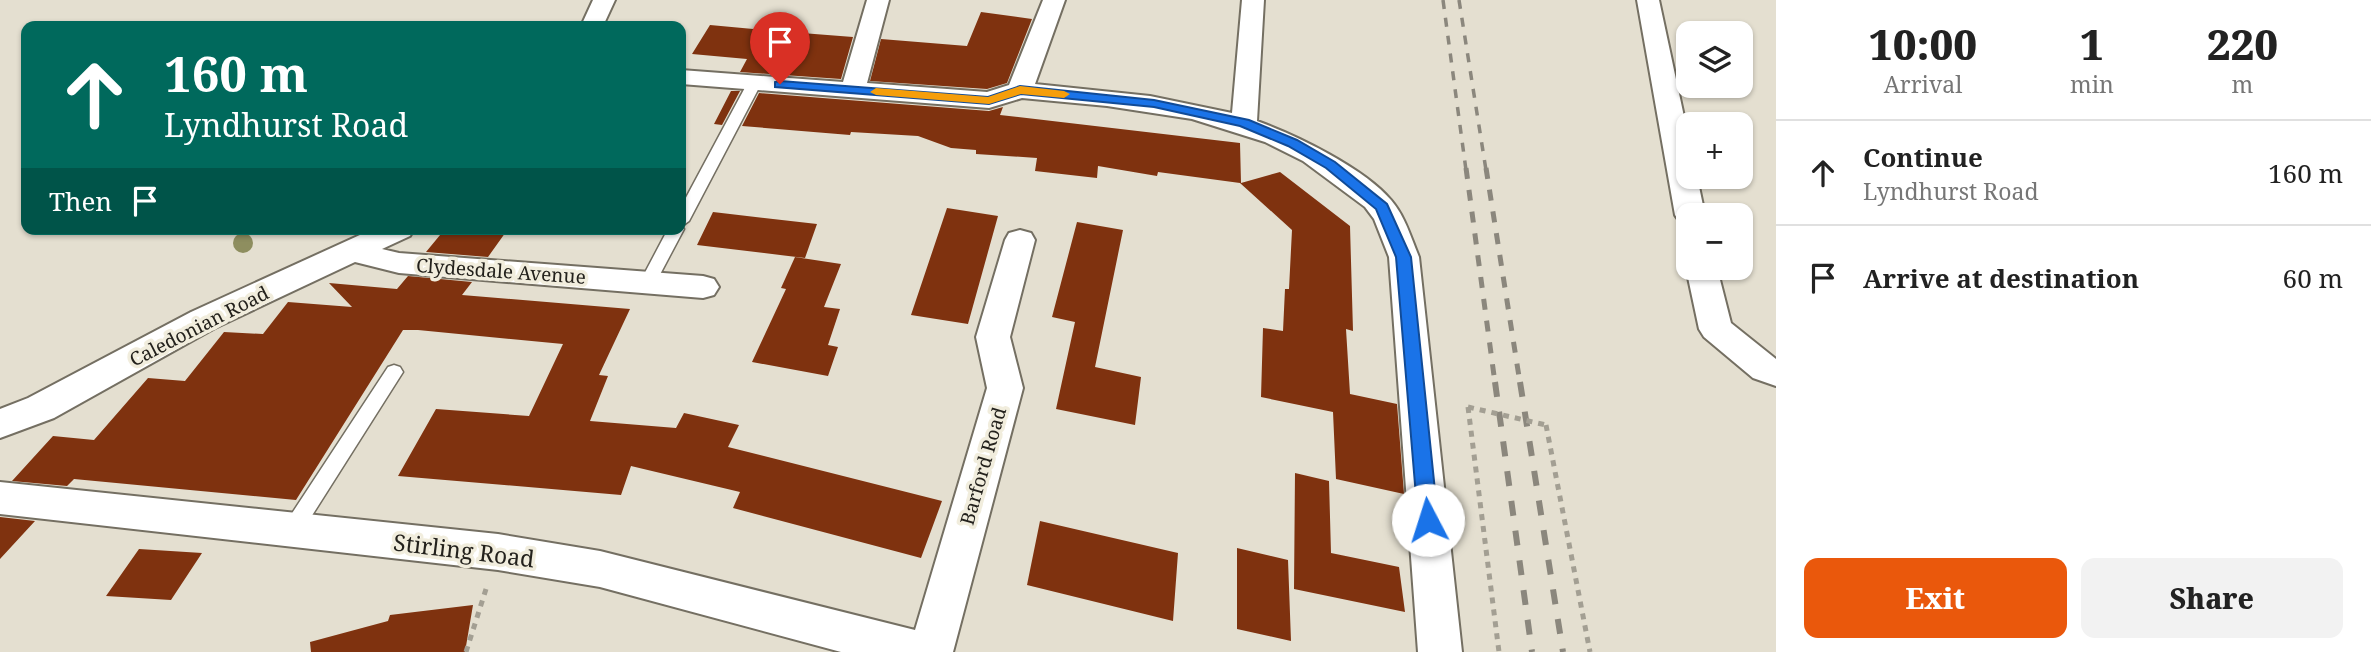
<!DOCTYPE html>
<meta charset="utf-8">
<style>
body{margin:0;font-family:"Noto Serif",serif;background:#f2f2f2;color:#222;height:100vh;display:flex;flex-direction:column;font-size:26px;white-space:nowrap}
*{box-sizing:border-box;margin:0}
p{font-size:23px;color:#767676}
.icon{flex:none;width:38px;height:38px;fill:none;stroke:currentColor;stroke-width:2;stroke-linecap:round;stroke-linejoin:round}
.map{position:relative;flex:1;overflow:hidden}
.panel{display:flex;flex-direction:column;background:#fff;width:595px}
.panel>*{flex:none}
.guide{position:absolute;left:21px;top:21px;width:665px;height:214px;border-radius:14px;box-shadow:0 2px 5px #0004;background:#00695c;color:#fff;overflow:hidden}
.tools{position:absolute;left:1676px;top:21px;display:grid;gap:14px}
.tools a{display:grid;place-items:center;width:77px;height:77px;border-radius:14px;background:#fff;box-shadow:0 2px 5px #0004;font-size:35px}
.pin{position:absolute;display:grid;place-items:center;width:60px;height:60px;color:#fff;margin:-72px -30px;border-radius:50% 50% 50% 0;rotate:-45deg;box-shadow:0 0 7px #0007}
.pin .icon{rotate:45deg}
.me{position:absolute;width:77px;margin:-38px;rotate:355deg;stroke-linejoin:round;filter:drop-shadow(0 0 5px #0008)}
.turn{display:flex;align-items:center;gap:24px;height:147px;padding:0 28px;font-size:32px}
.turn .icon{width:91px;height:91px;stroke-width:2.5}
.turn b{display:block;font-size:49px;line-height:60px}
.then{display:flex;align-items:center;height:66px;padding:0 28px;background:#0003;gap:14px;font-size:26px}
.eta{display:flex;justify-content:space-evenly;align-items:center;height:119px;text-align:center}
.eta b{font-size:42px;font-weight:800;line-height:49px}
.primary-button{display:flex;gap:14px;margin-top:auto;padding:14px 28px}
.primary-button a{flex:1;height:80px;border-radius:14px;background:#ea580c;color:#fff;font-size:28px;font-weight:800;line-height:80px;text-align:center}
.primary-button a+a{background:#f2f2f2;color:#222}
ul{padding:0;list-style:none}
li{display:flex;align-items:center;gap:21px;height:105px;padding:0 28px;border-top:2px solid #e0e0e0}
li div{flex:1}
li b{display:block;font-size:26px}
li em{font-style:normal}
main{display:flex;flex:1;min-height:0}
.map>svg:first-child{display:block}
.building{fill:#7f320f}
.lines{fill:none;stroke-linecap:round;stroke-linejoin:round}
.lane-casing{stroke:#746f62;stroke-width:3}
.street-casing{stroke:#746f62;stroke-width:4}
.path{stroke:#a39f93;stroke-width:5;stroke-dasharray:6 6;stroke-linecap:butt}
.lane{fill:#fff;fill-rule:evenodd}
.street{fill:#fff;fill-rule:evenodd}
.rail-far2{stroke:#8b877d;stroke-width:3.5;stroke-dasharray:9 9;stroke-linecap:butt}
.rail-far1{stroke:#8b877d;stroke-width:5;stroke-dasharray:11 11;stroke-linecap:butt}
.rail{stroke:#8b877d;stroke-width:6;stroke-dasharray:15 15;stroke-linecap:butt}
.path-bridge{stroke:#a39f93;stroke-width:5;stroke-dasharray:6 6;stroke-linecap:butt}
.tree{fill:#8e8e5f}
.route{fill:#1a73e8;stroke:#114b97;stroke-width:2}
.slow{fill:#f59e0b}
.labels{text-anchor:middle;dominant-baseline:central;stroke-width:7;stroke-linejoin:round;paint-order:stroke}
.street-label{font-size:19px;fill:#23211c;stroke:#f1eddd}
.near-street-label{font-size:23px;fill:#23211c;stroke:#f1eddd}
</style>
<main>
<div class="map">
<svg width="1776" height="652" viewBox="0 0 1776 652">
<rect width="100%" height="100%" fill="#e4dfd0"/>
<!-- building -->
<path class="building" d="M 981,12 L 1032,19 L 1007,83 L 987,89 L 870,81 L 881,39 L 967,46 Z
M 710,25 L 776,31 L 853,37 L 841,79 L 740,72 L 747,59 L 692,54 Z
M 731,91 L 740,91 L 722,125 L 714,124 Z
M 759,93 L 989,111 L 1003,107 L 1000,115 L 1240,143 L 1241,183 L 1280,172 L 1350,226 L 1353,331 L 1346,329 L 1350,394 L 1397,404 L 1404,494 L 1336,479 L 1333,412 L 1261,397 L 1263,328 L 1283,331 L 1285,289 L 1289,289 L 1292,230 L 1240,183 L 1158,172 L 1157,176 L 1098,166 L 1097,178 L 1035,171 L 1037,158 L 976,154 L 976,150 L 951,148 L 918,136 L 851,132 L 850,135 L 742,126 Z
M 947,208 L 998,216 L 968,324 L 911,315 Z
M 713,212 L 817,224 L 805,258 L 697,245 Z
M 1077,222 L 1123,230 L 1095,367 L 1141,377 L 1135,425 L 1056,409 L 1075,322 L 1052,317 Z
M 445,229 L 508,229 L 488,257 L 426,252 Z
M 795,257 L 841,264 L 824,307 L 840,309 L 828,345 L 838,347 L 828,376 L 752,362 L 786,289 L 781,288 Z
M 408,276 L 472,282 L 462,295 L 630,309 L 599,375 L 608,376 L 590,421 L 676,428 L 684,413 L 739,425 L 728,447 L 942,501 L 921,558 L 733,508 L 740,492 L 631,466 L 621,495 L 398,476 L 436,409 L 529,416 L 563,344 L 418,330 L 403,330 L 296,500 L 74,479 L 67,486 L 12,481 L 53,436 L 94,440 L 148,378 L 185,381 L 224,332 L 263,334 L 288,302 L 352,307 L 329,283 L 397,289 Z
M 1295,473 L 1329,481 L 1331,553 L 1399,567 L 1405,612 L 1294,589 Z
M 0,517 L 35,521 L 0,559 Z
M 1040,521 L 1178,553 L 1173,621 L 1027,585 Z
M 1237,548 L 1288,560 L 1291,641 L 1237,629 Z
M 139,549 L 202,553 L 171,600 L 106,596 Z
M 473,605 L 465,652 L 311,652 L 310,642 L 388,621 L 390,615 Z"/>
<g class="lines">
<!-- lane casing -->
<g class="lane-casing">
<path id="lane" d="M 755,78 L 762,82 L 689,221 L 682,226 L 684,229 L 656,282 L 648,288 L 642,286 L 640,282 L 668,229 L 681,229 L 681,207 L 748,82 Z
M 394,365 L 400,367 L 403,372 L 299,536 L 292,539 L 285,536 L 281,530 L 285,524 L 388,367 Z"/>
</g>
<!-- street casing -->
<g class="street-casing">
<path id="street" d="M 593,0 L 615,0 L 603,26 L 581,26 Z
M 867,0 L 889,0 L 867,83 L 987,92 L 1009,85 L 1043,0 L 1065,0 L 1035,84 L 1150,96 L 1232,113 L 1242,0 L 1264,0 L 1257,121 C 1296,135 1364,168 1391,200 C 1405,216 1411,238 1419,257 L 1462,652 L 1418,652 L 1389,257 L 1374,219 L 1365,207 L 1303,161 L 1265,142 L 1192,119 L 1107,106 L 1022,98 L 989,108 L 681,84 L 681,70 L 843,82 Z
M 1637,0 L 1659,0 L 1689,140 L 1689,177 L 1697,177 L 1705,215 L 1689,215 L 1689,224 L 1680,222 L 1675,215 Z
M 373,229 L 414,229 L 410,236 L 382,249 L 399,253 L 703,276 L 714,279 L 719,287 L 714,295 L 703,298 L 399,273 L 355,262 L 215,328 L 54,418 L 0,438 L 0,409 L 28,398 L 191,312 Z
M 1020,230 L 1031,233 L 1035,240 L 1010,337 L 1023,388 L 953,652 L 841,652 L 600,587 L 498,570 L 0,514 L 0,482 L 498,534 L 600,551 L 915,630 L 987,388 L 976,337 L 1005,240 L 1009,233 Z
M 1689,264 L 1689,268 L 1717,268 L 1731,323 L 1776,359 L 1776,386 L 1753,378 L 1704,337 L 1699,329 L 1686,268 Z"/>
</g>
<!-- path -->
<path class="path" d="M 1468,407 L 1499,652
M 1546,425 L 1590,652
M 466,652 L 487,586"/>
<!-- lane -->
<use href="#lane" class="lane"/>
<!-- street -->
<use href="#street" class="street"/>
<!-- rail-far2 -->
<path class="rail-far2" d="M 1443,0 L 1466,170
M 1459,0 L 1486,170"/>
<!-- rail-far1 -->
<path class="rail-far1" d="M 1466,168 L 1495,383
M 1486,168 L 1520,383"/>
<!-- rail -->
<path class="rail" d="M 1495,382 L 1532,652
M 1520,382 L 1563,652"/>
<!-- path-bridge -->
<path class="path-bridge" d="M 1468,407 L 1546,425"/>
</g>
<!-- trees -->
<circle class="tree" cx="243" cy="243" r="10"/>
<!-- route -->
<path class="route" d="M 780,81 L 988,97 L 1020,86 L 1154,100 L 1249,120 L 1297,140 L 1335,162 L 1387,204 L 1411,257 L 1438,520 L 1435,526 L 1421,526 L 1418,520 L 1396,257 L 1376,209 L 1326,168 L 1288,146 L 1240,126 L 1154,107 L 1021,94 L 989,104 L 775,87 L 775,82 Z"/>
<!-- slow -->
<path class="slow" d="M 1020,86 L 1064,91 L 1070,94 L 1064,98 L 1021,94 L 989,104 L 876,95 L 870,92 L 876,88 L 988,97 Z"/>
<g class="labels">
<!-- street labels -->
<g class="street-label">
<text transform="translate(501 271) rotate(4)">Clydesdale Avenue</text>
<text transform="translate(199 326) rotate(-27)">Caledonian Road</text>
<text transform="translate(983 466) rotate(-74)">Barford Road</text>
</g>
<!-- near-street labels -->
<g class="near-street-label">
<text transform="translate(464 550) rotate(7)">Stirling Road</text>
</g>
</g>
</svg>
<div class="tools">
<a><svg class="icon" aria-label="layers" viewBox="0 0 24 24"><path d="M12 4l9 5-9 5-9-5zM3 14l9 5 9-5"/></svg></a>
<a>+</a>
<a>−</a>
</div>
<div class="pin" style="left:780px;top:84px;background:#d93025"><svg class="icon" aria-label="arrive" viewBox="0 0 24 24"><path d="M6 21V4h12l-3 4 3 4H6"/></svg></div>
<svg class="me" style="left:1428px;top:520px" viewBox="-20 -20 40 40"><circle r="19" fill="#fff"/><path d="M0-13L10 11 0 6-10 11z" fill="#1a73e8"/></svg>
<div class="guide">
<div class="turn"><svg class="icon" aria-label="ahead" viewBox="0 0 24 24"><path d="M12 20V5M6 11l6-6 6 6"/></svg><div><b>160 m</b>Lyndhurst Road</div></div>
<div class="then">Then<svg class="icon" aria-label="arrive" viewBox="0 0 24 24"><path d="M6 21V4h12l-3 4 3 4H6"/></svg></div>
</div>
</div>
<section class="panel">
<div class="eta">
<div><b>10:00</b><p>Arrival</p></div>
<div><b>1</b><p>min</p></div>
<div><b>220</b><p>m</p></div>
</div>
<ul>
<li><svg class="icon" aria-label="ahead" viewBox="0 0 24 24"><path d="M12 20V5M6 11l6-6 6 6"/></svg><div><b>Continue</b><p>Lyndhurst Road</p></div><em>160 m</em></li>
<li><svg class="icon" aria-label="arrive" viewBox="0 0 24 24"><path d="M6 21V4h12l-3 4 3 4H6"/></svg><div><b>Arrive at destination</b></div><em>60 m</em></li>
</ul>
<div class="primary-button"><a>Exit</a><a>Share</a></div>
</section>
</main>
